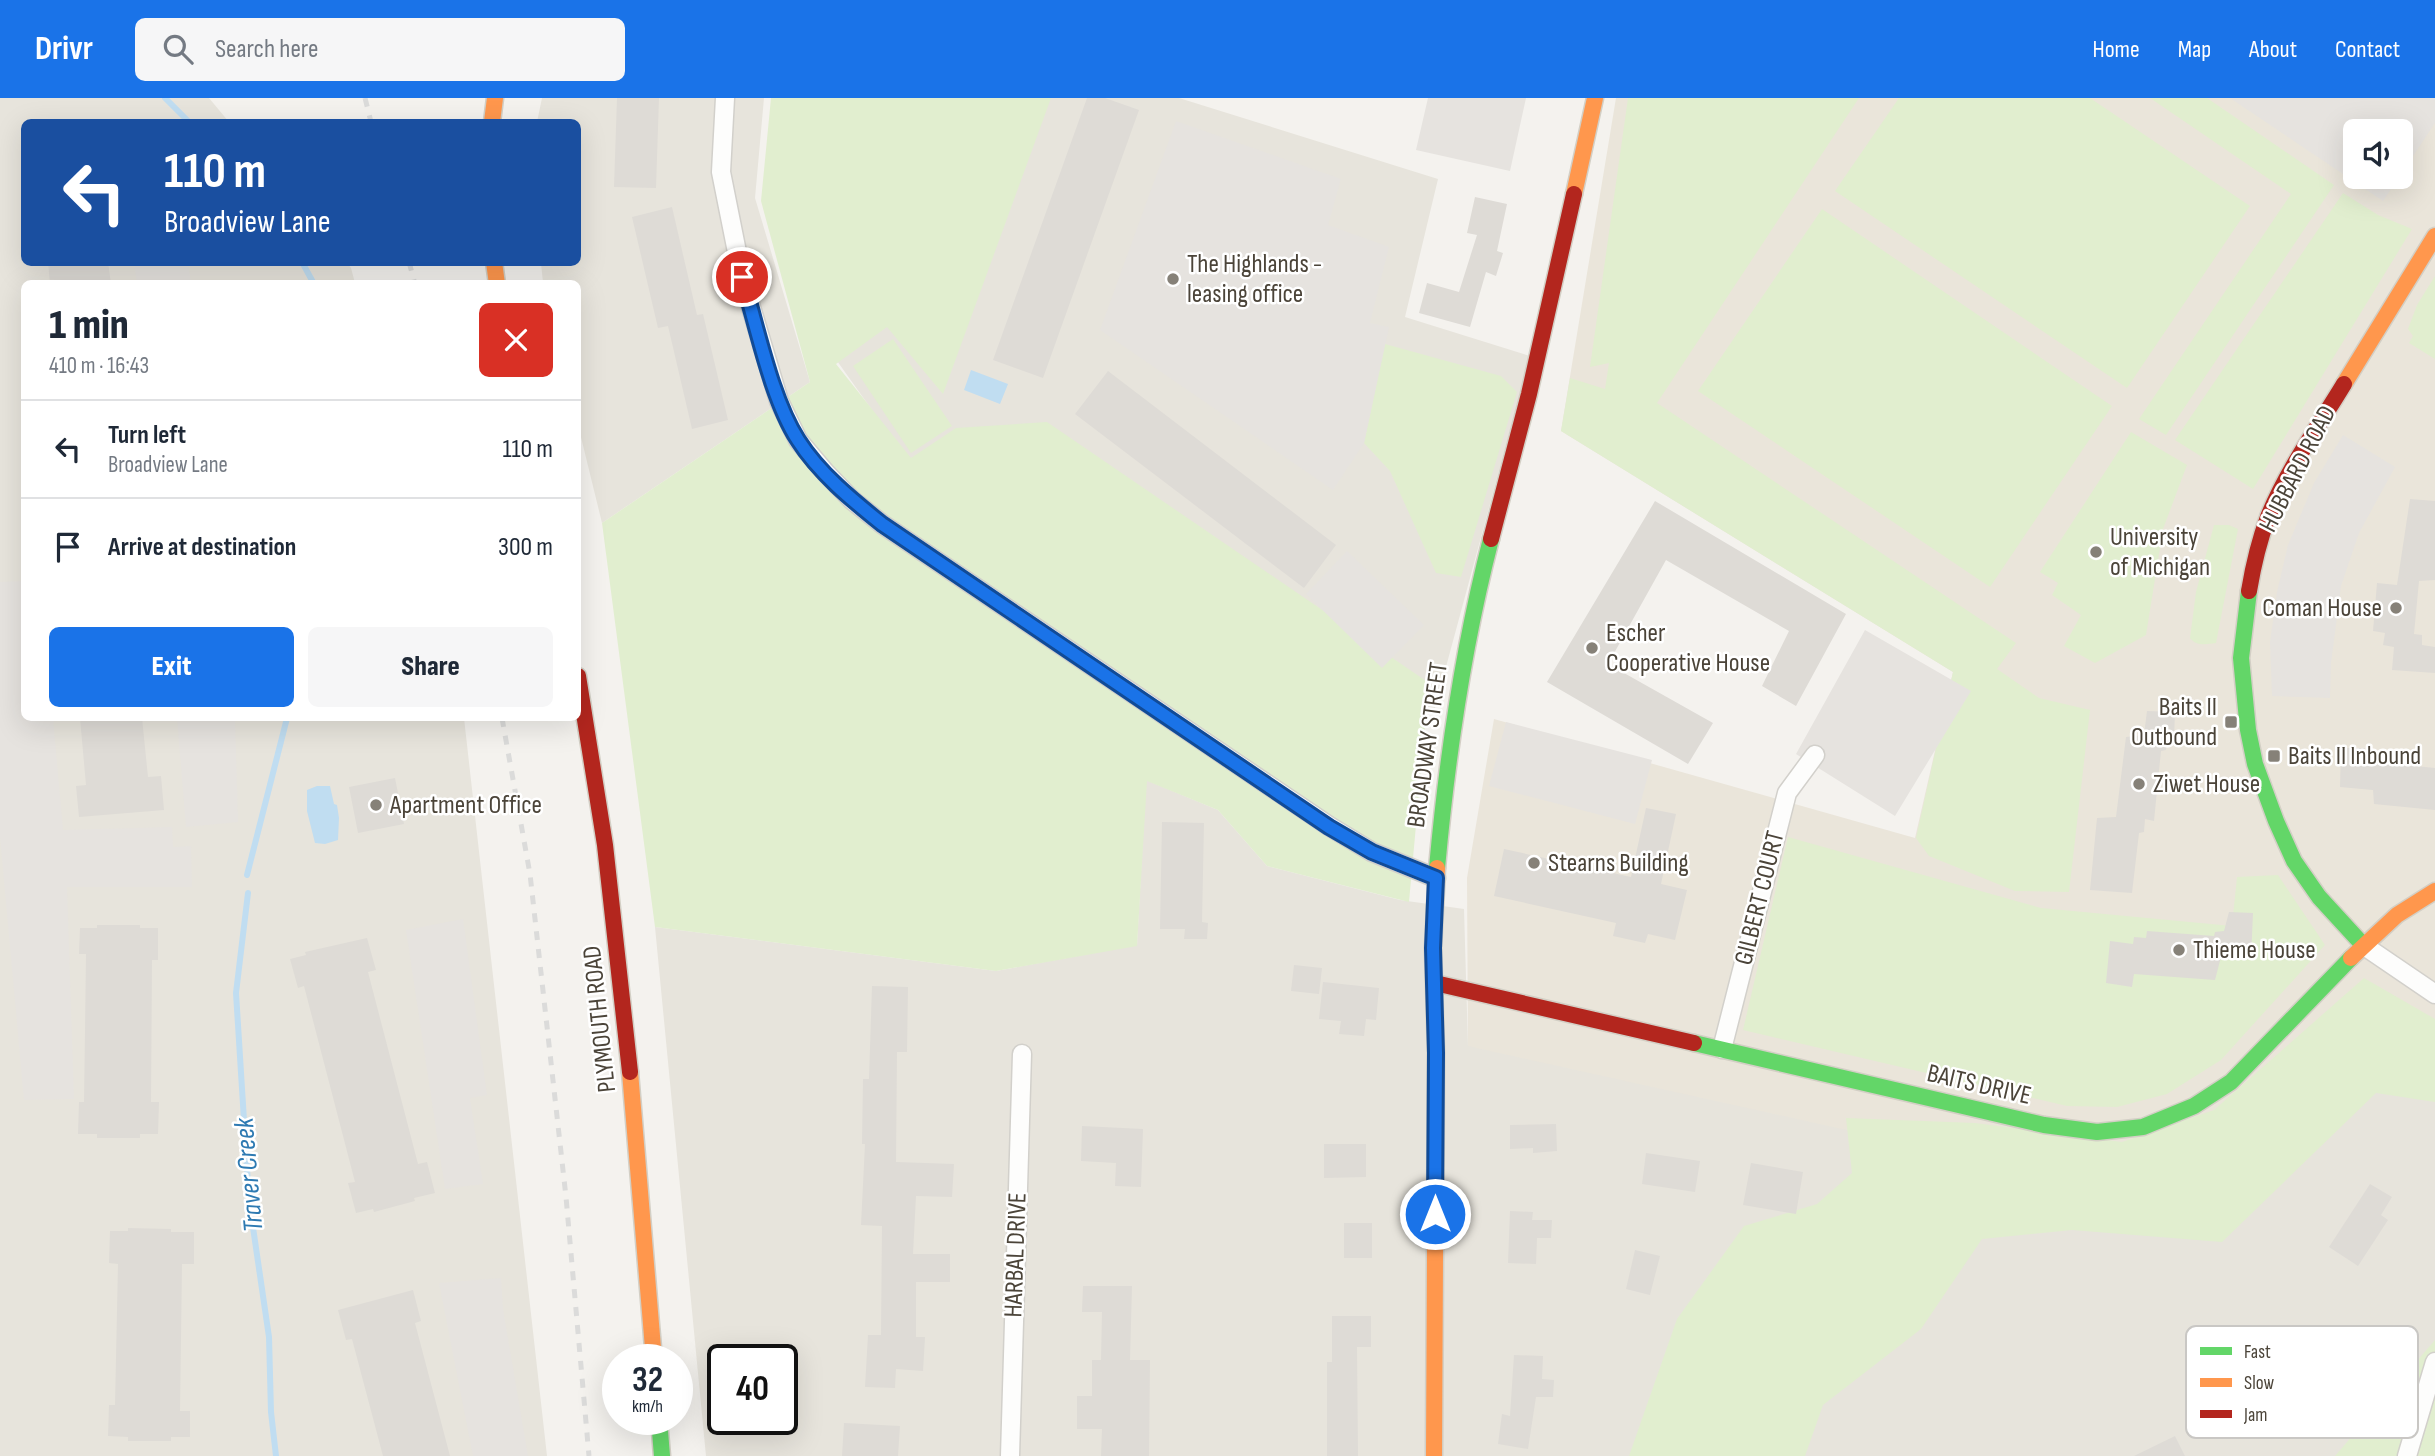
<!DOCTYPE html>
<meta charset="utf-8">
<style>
body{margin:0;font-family:"Sofia Sans Condensed",sans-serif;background:#f6f6f7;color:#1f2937;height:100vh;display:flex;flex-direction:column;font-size:26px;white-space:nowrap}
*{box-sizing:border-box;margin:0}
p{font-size:23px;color:#747a83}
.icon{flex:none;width:38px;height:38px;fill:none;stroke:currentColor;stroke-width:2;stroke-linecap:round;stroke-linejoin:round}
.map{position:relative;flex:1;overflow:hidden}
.drawer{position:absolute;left:21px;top:182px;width:560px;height:441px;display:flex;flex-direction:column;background:#fff;border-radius:10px;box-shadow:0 7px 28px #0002}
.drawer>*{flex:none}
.hud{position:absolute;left:21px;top:21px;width:560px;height:147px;border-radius:10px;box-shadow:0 7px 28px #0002;background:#1a4fa0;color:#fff;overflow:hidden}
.buttons{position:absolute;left:2343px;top:21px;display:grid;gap:14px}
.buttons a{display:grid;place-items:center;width:70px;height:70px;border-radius:10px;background:#fff;box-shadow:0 7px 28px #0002;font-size:35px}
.speed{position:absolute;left:602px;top:1246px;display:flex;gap:14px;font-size:35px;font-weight:700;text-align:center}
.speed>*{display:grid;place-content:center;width:91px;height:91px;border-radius:50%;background:#fff;box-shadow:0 7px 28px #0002;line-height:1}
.speed small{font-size:18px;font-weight:400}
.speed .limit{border:4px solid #111;border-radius:10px;background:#fff;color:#111}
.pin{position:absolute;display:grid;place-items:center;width:60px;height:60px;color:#fff;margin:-30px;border:4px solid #fff;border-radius:50%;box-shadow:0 2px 7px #0007}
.me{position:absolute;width:77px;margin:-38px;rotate:0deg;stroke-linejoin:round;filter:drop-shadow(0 0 5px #0008)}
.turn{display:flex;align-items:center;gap:24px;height:147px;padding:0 28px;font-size:32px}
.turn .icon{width:91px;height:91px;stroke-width:2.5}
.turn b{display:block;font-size:49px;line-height:60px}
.round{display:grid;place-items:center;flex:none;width:74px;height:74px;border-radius:10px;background:#f6f6f7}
.head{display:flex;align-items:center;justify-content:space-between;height:119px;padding:0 28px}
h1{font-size:42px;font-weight:800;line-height:52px}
.cta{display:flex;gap:14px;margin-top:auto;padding:14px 28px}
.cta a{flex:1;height:80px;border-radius:10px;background:#1a73e8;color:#fff;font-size:28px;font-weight:800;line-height:80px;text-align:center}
.cta a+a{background:#f6f6f7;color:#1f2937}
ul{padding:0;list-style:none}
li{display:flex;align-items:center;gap:21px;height:98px;padding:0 28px;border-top:2px solid #e0e1e3}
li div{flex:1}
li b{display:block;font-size:26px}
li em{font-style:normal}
header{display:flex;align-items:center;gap:42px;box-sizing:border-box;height:98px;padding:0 35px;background:#1a73e8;color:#fff}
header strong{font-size:33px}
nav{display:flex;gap:38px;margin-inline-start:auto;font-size:24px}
.search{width:490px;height:63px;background:#f6f6f7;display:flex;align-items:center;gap:18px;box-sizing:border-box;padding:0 24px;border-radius:10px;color:#747a83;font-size:26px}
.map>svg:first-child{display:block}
.residential{fill:#e7e4dc;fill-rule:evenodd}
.education{fill:#eae5da;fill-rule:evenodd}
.green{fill:#e1eecf}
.parking{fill:#e6e3df}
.water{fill:#c0ddf1}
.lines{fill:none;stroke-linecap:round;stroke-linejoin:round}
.stream{stroke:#c0ddf1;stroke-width:6}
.building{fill:#dedbd6}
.street-casing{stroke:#d2d0cb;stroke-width:21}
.fast-casing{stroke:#d3cfc5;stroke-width:19}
.slow-casing{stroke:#d3cfc5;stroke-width:19}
.jam-casing{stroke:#d3cfc5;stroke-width:19}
.street{stroke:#fdfdfc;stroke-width:18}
.fast{stroke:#63d668;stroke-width:16}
.slow{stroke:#ff974d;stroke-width:16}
.jam{stroke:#b3261e;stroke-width:16}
.rail{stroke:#dbdbda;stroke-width:5;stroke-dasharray:9 9;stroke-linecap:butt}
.route-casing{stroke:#114b97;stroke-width:18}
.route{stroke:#1a73e8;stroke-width:12}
.poi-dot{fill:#868178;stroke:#fff;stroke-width:2.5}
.labels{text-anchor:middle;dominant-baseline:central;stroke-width:5;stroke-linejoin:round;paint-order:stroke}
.poi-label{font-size:26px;fill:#4b4439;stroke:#fff;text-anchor:start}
.street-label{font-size:26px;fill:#4b4439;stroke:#fff}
.water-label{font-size:28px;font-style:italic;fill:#2e7ab2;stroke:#fff}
.key{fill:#fff;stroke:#c9c7c4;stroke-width:2}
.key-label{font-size:19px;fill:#4b4439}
</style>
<header>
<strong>Drivr</strong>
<div class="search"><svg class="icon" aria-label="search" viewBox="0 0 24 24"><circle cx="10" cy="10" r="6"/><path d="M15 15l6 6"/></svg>Search here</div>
<nav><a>Home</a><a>Map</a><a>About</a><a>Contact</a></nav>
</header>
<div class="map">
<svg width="2435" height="1358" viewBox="0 0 2435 1358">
<rect width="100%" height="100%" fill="#f4f2ee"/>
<!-- residential -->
<path class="residential" d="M 0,0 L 209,0 L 229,24 L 24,24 L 24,164 L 347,165 L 351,170 L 355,185 L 24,186 L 24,620 L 464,620 L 547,1358 L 0,1358 Z
M 542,0 L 764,0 L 755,100 L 810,284 L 602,425 L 578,327 L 578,186 L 543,185 L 541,165 L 578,164 L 578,24 L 537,24 Z
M 1031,0 L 1179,0 L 1438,81 L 1405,219 L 1530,258 L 1433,617 L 904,357 L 830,253 Z
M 1146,682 L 1218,712 L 1267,768 L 1400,802 L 1464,811 L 1468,948 L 2435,812 L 2435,1358 L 706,1358 L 655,829 L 996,873 L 1137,847 ZM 723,1262 L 782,1262 L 782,1321 L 723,1321 Z"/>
<!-- education -->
<path class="education" d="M 1616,0 L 2435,0 L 2435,985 L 2372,950 L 2157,1101 L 1468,948 L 1467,780 L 1494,621 L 1915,740 L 1953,574 L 1561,333 ZM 2356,33 L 2401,33 L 2401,79 L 2356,79 Z"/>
<!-- green -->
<path class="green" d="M 771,0 L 1051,0 L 943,296 L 887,229 L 836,266 L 911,360 L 956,330 L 1047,324 L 1429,585 L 1409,804 L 1267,768 L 1218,712 L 1147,683 L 1137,848 L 996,873 L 655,829 L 602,425 L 810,284 L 761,103 Z
M 1628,0 L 1859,0 L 1657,305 L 2016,545 L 1997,571 L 2039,600 L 2090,612 L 2069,794 L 2015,793 L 1929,758 L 1916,740 L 1953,574 L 1561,333 L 1570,280 L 1605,291 L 1609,265 L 1590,269 Z
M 1899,0 L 2090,0 L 2250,108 L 2127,290 L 1835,93 Z
M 2150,0 L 2207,0 L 2334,87 L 2166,337 L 2139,321 L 2291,96 Z
M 2343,95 L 2378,117 L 2412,131 L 2253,391 L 2175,342 Z
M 1822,111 L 2112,308 L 1990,489 L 1698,293 Z
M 2435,178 L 2435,261 L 2409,245 L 2413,238 L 2408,231 L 2417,207 Z
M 893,241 L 952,328 L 911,355 L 853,268 Z
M 1385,246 L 1501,278 L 1517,294 L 1461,479 L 1436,475 L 1390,373 L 1364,345 Z
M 2131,334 L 2187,367 L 2163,431 L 2146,537 L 2095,565 L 2064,548 L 2081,517 L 2052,497 L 2058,485 L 2040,474 Z
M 2214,427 L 2229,427 L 2238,431 L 2216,545 C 2206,546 2197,549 2190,540 L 2196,494 Z
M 1788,739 L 2041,810 L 2232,828 L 2237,779 L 2278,777 L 2325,847 L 2221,962 L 2167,996 L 2117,1009 L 2067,1008 L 1743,932 Z
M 2364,880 L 2435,921 L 2435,1004 L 2376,995 L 2222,1144 L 2072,1132 L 1982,1141 L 1921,1231 L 1823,1307 L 1805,1358 L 1629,1358 L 1677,1221 L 1744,1128 L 1817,1106 L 1852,1075 L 1846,1020 L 1975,1025 L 2122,1044 L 2214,1012 Z
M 2435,1242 L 2435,1358 L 2335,1358 Z"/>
<!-- parking -->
<path class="parking" d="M 1428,0 L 1526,0 L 1510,73 L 1416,52 Z
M 2230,0 L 2435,0 L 2435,25 L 2401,76 L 2401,33 L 2356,33 L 2356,79 L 2399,79 L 2383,103 Z
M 1176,23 L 1341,81 L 1328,127 L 1389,149 L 1370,225 L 1389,229 L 1364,345 L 1333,392 L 1100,232 Z
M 134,165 L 188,165 L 191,185 L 137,185 Z
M 2343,337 L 2395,369 L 2359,435 L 2341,488 L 2331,565 L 2330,600 L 2272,598 L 2270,544 L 2277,494 L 2288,447 L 2314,385 Z
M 1347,453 L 1424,527 L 1382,570 L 1306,496 Z
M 24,483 L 24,620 L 53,620 L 63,732 L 172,729 L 173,749 L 191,748 L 192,789 L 67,789 L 74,1001 L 24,1002 L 0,738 L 0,484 Z
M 1865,532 L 1971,593 L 1895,718 L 1796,656 Z
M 177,620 L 235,620 L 238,724 L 186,729 Z
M 1506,624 L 1652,662 L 1635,726 L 1489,688 Z
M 463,821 L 487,997 L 470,1000 L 483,1086 L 445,1091 L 406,832 Z
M 501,1180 L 503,1211 L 528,1358 L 473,1358 L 439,1185 Z"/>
<!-- water -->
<path class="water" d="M 971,272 L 1008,286 L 1000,306 L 964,292 Z
M 317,688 L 330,688 L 334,706 L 337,707 L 339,720 L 338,742 L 325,746 L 315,745 L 307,713 L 307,692 Z"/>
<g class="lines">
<!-- stream -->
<path class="stream" d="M 165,0 L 189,24
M 302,164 L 314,186
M 247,777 L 287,620
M 248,795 L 236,895 L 249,1102 L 269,1239 L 271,1314 L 276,1358"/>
</g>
<!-- building -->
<path class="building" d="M 617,0 L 659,0 L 656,90 L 614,89 Z
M 1087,0 L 1105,0 L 1139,12 L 1043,280 L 993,262 Z
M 1475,99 L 1507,106 L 1497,153 L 1503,155 L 1496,178 L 1486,174 L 1470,229 L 1419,215 L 1427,185 L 1459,194 L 1477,137 L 1467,135 Z
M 672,109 L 697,217 L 703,216 L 728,322 L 692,331 L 668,228 L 658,230 L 632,119 Z
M 48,164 L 108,164 L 111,186 L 50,186 Z
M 1108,273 L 1336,447 L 1304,490 L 1075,316 Z
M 2410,401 L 2435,403 L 2435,482 L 2419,483 L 2414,536 L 2422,537 L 2422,547 L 2435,549 L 2435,575 L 2392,572 L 2394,549 L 2383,547 L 2385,535 L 2373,533 L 2377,485 L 2397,487 Z
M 1655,403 L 1846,516 L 1796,608 L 1762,588 L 1789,533 L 1666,462 L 1608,566 L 1713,625 L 1688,666 L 1547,584 Z
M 2147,613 L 2175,614 L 2174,640 L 2168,640 L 2166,652 L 2161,653 L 2154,723 L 2145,721 L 2144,734 L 2139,735 L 2132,795 L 2090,792 L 2097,720 L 2116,719 L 2126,639 L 2144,637 Z
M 80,620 L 142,620 L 148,679 L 161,678 L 164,712 L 79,719 L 76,688 L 86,687 Z
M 2341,650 L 2365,650 L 2364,663 L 2435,670 L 2435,712 L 2374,706 L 2373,692 L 2340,689 Z
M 395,680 L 404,726 L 358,735 L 349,689 Z
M 1646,710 L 1676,716 L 1661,786 L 1687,792 L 1675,842 L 1648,836 L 1645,845 L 1613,838 L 1616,825 L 1494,798 L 1504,751 L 1631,779 Z
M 1162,724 L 1204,725 L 1202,824 L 1208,825 L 1207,841 L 1184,841 L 1185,831 L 1160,831 Z
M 2229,814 L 2253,815 L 2251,860 L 2221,859 L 2215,882 L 2134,876 L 2132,889 L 2106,885 L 2110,843 L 2133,846 L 2134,839 L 2146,840 L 2147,833 L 2214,838 L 2215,834 L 2224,833 Z
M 97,827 L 140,827 L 140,830 L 158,830 L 158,862 L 152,862 L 151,1004 L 159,1004 L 158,1036 L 140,1036 L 140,1040 L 97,1040 L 97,1036 L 78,1036 L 79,1004 L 84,1004 L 85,934 L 86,856 L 79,856 L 80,830 L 97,830 Z
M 367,840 L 376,872 L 368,874 L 418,1066 L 427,1064 L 435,1095 L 414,1100 L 415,1103 L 374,1114 L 373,1111 L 356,1115 L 348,1085 L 355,1084 L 304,888 L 298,890 L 290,861 L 306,857 L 305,854 Z
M 1294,867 L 1322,870 L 1319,896 L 1291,893 Z
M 1323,884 L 1379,890 L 1376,922 L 1366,921 L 1364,938 L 1339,936 L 1341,923 L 1319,921 Z
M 872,888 L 908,889 L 907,954 L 897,954 L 896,1064 L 954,1066 L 952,1099 L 916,1098 L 913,1156 L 950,1156 L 950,1184 L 916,1184 L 916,1239 L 925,1239 L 923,1273 L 896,1271 L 895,1290 L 865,1289 L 868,1237 L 881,1237 L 882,1128 L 861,1127 L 865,1046 L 862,1046 L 863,981 L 869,981 Z
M 1556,1026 L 1557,1053 L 1533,1055 L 1533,1050 L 1510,1051 L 1510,1027 Z
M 1082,1028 L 1143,1031 L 1141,1089 L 1115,1088 L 1116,1065 L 1081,1063 Z
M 1324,1046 L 1366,1046 L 1366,1079 L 1324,1080 Z
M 1646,1055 L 1700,1063 L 1695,1094 L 1642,1086 Z
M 1751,1065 L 1803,1074 L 1796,1116 L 1743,1107 Z
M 2370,1086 L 2392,1099 L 2381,1117 L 2388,1122 L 2358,1168 L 2329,1149 Z
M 1510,1113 L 1533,1114 L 1532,1122 L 1552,1122 L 1551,1140 L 1537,1140 L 1536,1166 L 1508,1165 Z
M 1344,1125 L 1372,1125 L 1372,1160 L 1344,1160 Z
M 128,1130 L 171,1131 L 171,1134 L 194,1134 L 194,1166 L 182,1166 L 180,1313 L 190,1313 L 190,1339 L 171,1339 L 171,1343 L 128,1343 L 128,1339 L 108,1338 L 109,1307 L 115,1307 L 118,1166 L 109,1165 L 110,1133 L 128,1133 Z
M 1635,1152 L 1660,1158 L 1650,1197 L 1626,1191 Z
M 1083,1188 L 1132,1188 L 1130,1262 L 1150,1262 L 1149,1358 L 1101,1358 L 1102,1331 L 1077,1331 L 1077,1298 L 1092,1298 L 1092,1262 L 1101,1262 L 1102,1214 L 1082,1214 Z
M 413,1192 L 421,1223 L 415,1225 L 450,1358 L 383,1358 L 352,1241 L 346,1242 L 338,1212 Z
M 1332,1218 L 1371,1218 L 1371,1249 L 1357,1249 L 1358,1358 L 1327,1358 L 1327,1264 L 1332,1264 Z
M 1514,1257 L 1543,1258 L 1542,1281 L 1554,1282 L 1553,1299 L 1536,1299 L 1528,1351 L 1498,1346 L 1502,1316 L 1510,1318 Z
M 844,1325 L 900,1328 L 898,1358 L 842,1358 Z
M 2175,1338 L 2185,1358 L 2134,1358 Z"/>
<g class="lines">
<!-- street casing -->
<g class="street-casing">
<path id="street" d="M 725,0 L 721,74 L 742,179 L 779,303 L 798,342 L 825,374 L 852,402 L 882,426 L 1329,728 L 1372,754 L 1436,780
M 2363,847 L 2435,896
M 1722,951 L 1787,695 L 1815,657
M 1010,1358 L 1022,956
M 2407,1358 L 2435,1264"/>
</g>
<!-- fast casing -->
<g class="fast-casing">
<path id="fast" d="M 2249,493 L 2241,560 L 2248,632 L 2255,666 L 2276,723 L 2294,763 L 2319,799 L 2363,847
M 1437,770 C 1447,659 1463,549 1491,441
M 1694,945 L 2044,1027 L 2097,1034 L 2143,1029 L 2194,1008 L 2231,984 L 2351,860
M 659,1321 L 662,1358"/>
</g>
<!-- slow casing -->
<g class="slow-casing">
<path id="slow" d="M 492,24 L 495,0
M 1574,96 L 1595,0
M 494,164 L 497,186
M 2344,286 L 2435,138
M 2351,860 L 2397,817 L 2435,793
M 630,974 L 654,1262
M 1434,1358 L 1436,955 L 1433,850 L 1437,770"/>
</g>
<!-- jam casing -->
<g class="jam-casing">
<path id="jam" d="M 1491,441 L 1529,296 L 1574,96
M 2249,493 C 2253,469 2259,443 2268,419 C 2287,372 2318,329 2344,286
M 578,578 L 605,747 L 630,974
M 1435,885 L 1694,945"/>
</g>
<!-- street -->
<use href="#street" class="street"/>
<!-- fast -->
<use href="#fast" class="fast"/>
<!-- slow -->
<use href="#slow" class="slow"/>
<!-- jam -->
<use href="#jam" class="jam"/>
<!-- rail -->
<path class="rail" d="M 365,0 L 371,24
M 409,164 L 415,186
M 502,620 L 530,776 L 566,1099 L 589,1358"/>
</g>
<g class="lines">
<!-- route casing -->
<g class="route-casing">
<path id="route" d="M 742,179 C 757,228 771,300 798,342 C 819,375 852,402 882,426 L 1329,729 L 1372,754 L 1436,780 L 1433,850 L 1436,955 L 1435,1116"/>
</g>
<!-- route -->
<use href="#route" class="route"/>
</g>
<!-- markers -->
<g class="poi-dot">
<circle cx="1173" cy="181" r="7"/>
<circle cx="2096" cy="454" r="7"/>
<circle cx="2396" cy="510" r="7"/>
<circle cx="1592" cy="550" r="7"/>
<rect x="2224" y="617" width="14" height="14" rx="3.5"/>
<rect x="2267" y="651" width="14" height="14" rx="3.5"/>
<circle cx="2139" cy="686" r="7"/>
<circle cx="376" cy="707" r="7"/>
<circle cx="1534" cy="765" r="7"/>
<circle cx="2179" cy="852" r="7"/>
</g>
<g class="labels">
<!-- poi labels -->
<g class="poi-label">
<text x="1187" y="166">The Highlands -<tspan x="1187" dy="30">leasing office</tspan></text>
<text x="2110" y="439">University<tspan x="2110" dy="30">of Michigan</tspan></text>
<text x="2382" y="510" text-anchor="end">Coman House</text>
<text x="1606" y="535">Escher<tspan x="1606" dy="30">Cooperative House</tspan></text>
<text x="2217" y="609" text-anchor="end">Baits II<tspan x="2217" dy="30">Outbound</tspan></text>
<text x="2288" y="658">Baits II Inbound</text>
<text x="2153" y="686">Ziwet House</text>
<text x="390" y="707">Apartment Office</text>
<text x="1548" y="765">Stearns Building</text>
<text x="2193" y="852">Thieme House</text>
</g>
<!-- street labels -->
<g class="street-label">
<text transform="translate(2298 371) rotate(-63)">HUBBARD ROAD</text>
<text transform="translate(1428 647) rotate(-82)">BROADWAY STREET</text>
<text transform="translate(1760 800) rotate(-76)">GILBERT COURT</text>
<text transform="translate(600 921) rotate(-96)">PLYMOUTH ROAD</text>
<text transform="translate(1979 987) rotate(13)">BAITS DRIVE</text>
<text transform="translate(1016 1157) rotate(-88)">HARBAL DRIVE</text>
</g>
<!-- water labels -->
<g class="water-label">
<text transform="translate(249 1077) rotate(-95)">Traver Creek</text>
</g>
</g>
<!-- legend -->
<rect x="2186" y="1228" width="232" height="112" rx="10" class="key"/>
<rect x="2200" y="1249" width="32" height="8" fill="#63d668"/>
<rect x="2200" y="1280" width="32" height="9" fill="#ff974d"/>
<rect x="2200" y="1312" width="32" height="8" fill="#b3261e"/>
<g class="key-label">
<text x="2244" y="1260">Fast</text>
<text x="2244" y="1291">Slow</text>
<text x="2244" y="1323">Jam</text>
</g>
</svg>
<div class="buttons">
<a><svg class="icon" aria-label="sound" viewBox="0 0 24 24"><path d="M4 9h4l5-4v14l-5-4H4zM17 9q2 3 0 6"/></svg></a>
</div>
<div class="speed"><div>32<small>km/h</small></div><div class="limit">40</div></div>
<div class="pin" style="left:742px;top:179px;background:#d93025"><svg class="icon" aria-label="arrive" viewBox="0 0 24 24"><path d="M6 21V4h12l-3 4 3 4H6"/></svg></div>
<svg class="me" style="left:1435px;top:1116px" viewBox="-20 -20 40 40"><circle r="17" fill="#1a73e8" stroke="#fff" stroke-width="3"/><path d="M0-11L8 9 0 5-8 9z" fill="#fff"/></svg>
<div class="hud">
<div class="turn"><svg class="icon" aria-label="left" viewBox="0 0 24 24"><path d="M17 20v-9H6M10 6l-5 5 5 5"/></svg><div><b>110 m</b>Broadview Lane</div></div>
</div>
<section class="drawer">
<div class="head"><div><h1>1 min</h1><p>410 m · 16:43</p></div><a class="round" style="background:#d93025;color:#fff"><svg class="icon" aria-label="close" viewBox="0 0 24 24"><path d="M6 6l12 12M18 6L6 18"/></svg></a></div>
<ul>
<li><svg class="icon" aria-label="left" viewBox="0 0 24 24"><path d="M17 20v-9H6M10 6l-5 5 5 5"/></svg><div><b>Turn left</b><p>Broadview Lane</p></div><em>110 m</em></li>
<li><svg class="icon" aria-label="arrive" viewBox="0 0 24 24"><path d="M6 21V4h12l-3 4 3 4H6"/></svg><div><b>Arrive at destination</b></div><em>300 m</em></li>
</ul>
<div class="cta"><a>Exit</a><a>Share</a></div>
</section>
</div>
